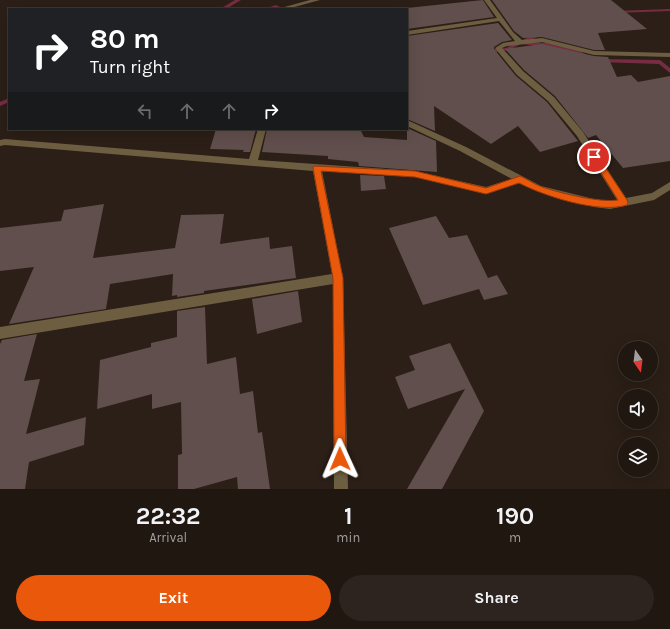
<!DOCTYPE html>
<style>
body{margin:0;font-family:Karla,sans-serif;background:#2d241f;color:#f1f3f6;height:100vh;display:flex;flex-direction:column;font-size:15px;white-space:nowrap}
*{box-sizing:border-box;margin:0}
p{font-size:13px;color:#a29f9f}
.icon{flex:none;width:22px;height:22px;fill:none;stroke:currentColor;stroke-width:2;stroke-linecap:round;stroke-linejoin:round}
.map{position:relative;height:489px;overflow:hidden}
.drawer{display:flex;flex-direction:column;background:#201711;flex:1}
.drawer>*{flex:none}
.top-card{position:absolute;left:8px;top:8px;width:400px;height:122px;border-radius:0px;box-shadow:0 4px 16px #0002,0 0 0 1px #3d3631;background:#202124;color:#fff;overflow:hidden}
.needle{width:26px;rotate:166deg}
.controls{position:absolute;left:618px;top:341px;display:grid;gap:8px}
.controls a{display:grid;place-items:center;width:40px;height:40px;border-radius:50%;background:#201711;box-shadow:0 4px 16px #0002,0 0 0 1px #3d3631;font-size:20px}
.pin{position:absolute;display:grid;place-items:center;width:34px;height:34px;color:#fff;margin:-17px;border:2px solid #fff;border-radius:50%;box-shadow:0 1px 4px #0007}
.me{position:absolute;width:44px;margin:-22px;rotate:359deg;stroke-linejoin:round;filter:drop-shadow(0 0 3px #0008)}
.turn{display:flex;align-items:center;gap:14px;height:84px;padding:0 16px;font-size:18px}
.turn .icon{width:52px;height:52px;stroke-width:2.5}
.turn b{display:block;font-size:28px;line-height:34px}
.lanes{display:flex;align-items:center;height:38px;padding:0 16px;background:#0003;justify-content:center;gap:20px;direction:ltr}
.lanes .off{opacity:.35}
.eta{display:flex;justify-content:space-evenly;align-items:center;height:68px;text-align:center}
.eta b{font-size:24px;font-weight:700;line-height:28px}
.action{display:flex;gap:8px;margin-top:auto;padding:8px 16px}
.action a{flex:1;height:46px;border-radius:24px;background:#ea580c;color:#fff;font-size:16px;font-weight:700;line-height:46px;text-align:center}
.action a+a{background:#2d241f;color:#f1f3f6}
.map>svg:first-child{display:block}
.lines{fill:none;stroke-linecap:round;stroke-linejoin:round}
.stream{fill:#762d43;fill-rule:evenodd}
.building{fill:#604f4c}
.minor{fill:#6e5e41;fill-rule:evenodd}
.route{fill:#ea580c;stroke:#983908}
</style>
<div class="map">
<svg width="670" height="489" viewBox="0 0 670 489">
<rect width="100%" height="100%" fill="#2b1f17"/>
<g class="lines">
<!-- stream -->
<path class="stream" d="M 235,0 L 241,0 L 226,9 L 220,9 Z
M 276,5 L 284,9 L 276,8 L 264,9 Z
M 670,9 L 670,11 L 615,13 L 613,12 L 615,11 Z
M 541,31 L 544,33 L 543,34 L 527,42 C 545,42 574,45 588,56 L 585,58 L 555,48 L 521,44 L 509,50 L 484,54 L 481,52 L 484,50 L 506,48 Z
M 600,59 L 660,60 L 670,68 L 670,73 L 659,64 L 598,62 L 597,61 Z
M 9,98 L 9,102 L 0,106 L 0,102 Z"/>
</g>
<!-- building -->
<path class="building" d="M 483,0 L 494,17 L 407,29 L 407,8 Z
M 492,0 L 611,0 L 647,29 L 598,33 L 605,50 L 594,50 L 542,37 L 523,38 L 514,31 Z
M 498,23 L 512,40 L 502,42 L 494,47 L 494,49 L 516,76 L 547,102 L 578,141 L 540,152 L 518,126 L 491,144 L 434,106 L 435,131 L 407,119 L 407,36 Z
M 542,44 L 594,56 L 608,57 L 617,77 L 631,75 L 638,82 L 670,76 L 670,161 L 623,168 L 596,135 L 588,138 L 555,96 L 524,70 L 505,49 Z
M 407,128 L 436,141 L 437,172 L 359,166 L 358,162 L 328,159 L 328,156 L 262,152 L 267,129 L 360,129 L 364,137 L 407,140 Z
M 216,129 L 256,129 L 250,152 L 243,152 L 244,150 L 210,149 Z
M 360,175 L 384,176 L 386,189 L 361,191 Z
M 104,204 L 93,258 L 175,248 L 181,215 L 224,214 L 220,244 L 269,237 L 270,249 L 292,246 L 296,278 L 204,291 L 204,293 L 177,297 L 177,295 L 172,296 L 173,274 L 110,284 L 106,309 L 9,324 L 34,267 L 0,271 L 0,228 L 61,221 L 64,210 Z
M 436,216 L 449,238 L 467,235 L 488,278 L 497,275 L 508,294 L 484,300 L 479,289 L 423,305 L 389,228 Z
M 298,291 L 302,322 L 257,334 L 252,299 Z
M 205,307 L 207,364 L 236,357 L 240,394 L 253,391 L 258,433 L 262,432 L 270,489 L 238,489 L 237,477 L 194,489 L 178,489 L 178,455 L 182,454 L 181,402 L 152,409 L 152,394 L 97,409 L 100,360 L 151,347 L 151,343 L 177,337 L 177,311 Z
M 37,334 L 24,381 L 40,379 L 26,434 L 86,417 L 84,445 L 29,462 L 25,489 L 0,489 L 0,344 L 2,340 Z
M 450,343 L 484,411 L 442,489 L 407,489 L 465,389 L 408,409 L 395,377 L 415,370 L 409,356 Z"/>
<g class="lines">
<!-- minor -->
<path class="minor" d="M 310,0 L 320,0 L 287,9 L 277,9 Z
M 484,0 L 490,0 L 513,32 L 522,40 L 542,38 L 594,51 L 670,53 L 670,57 L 594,55 L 542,42 L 507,46 L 502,48 L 523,71 L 554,97 L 583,132 L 626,198 L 652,193 L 670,182 L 670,190 L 654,200 L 610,209 L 594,207 L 539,192 L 519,183 L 486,194 L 415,177 L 322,171 L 343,278 L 348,489 L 334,489 L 333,284 L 0,339 L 0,327 L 332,274 L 313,171 L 5,145 L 0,146 L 0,140 L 5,139 L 249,159 L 258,129 L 266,129 L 258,160 L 415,171 L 486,187 L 512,179 L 460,151 L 407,126 L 407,120 L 466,147 L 541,186 L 594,199 L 610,201 L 617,200 L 577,136 L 548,101 L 517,75 L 495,48 L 503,43 L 515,41 L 499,21 L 407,35 L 407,31 L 497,18 Z"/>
</g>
<!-- route -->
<path class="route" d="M 594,154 L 597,155 L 627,200 L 628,203 L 627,205 C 599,214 544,196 519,183 L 486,194 L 415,177 L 321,171 L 343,278 L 346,459 L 345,463 L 340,465 L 336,463 L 334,459 L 333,278 L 313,168 L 314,166 L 415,171 L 486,188 L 520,176 C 527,179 534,184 542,187 C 560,193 600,203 618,200 L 591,157 Z"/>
</svg>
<div class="controls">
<a><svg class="needle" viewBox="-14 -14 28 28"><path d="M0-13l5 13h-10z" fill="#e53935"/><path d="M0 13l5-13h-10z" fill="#a29f9f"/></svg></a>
<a><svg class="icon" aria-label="sound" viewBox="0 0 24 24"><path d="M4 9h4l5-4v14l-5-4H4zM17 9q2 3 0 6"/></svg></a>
<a><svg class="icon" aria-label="layers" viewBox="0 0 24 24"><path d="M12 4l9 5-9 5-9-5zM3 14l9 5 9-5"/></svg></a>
</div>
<div class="pin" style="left:594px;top:157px;background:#d93025"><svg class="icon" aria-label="arrive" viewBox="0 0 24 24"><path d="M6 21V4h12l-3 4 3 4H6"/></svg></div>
<svg class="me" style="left:340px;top:459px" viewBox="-20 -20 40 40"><path d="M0-17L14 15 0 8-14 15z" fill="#ea580c" stroke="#fff" stroke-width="4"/></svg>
<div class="top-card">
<div class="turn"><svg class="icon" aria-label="right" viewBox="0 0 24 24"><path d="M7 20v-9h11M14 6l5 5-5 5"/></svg><div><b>80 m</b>Turn right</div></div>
<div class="lanes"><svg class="icon off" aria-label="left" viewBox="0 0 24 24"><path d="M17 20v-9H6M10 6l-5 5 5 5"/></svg><svg class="icon off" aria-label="ahead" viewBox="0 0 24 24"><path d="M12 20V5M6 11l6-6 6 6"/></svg><svg class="icon off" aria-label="ahead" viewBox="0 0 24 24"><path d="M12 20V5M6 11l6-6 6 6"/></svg><svg class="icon" aria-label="right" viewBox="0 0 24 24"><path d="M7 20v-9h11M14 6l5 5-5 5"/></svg></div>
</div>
</div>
<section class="drawer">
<div class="eta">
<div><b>22:32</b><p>Arrival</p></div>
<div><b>1</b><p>min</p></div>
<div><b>190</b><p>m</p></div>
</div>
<div class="action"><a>Exit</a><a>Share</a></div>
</section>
